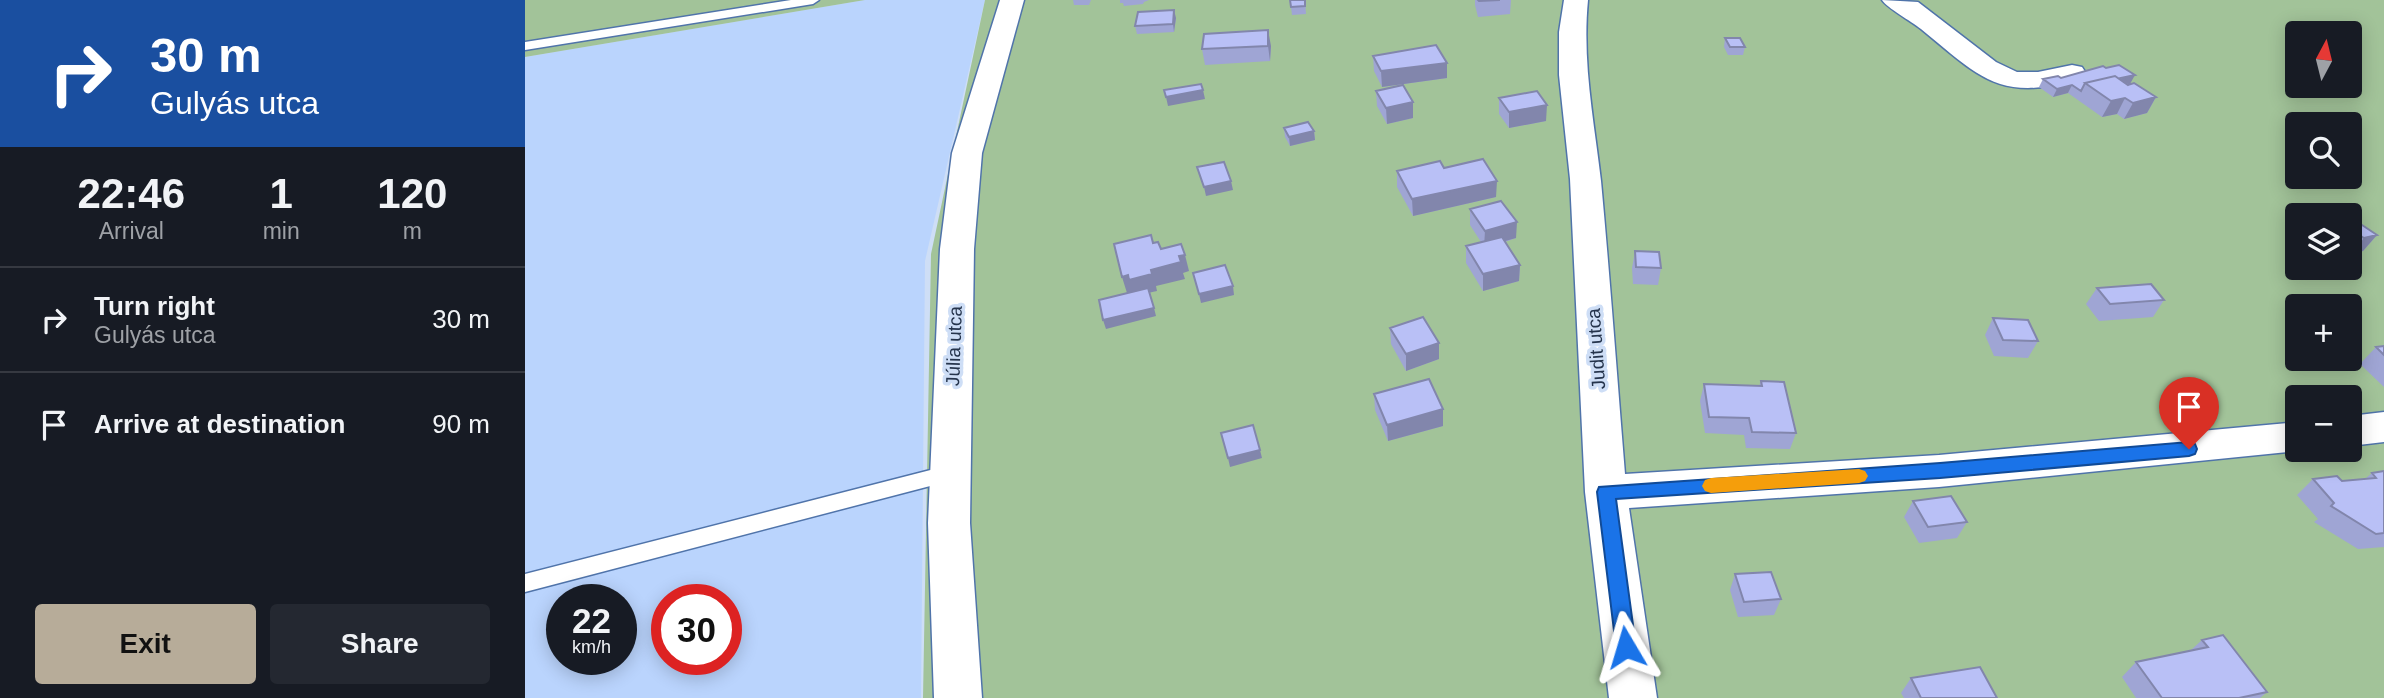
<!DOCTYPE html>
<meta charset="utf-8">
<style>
body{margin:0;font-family:Helvetica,sans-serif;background:#242831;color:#f1f3f6;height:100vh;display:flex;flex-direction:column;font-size:26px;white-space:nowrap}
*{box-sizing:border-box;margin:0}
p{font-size:23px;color:#9ea1a6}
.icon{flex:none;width:38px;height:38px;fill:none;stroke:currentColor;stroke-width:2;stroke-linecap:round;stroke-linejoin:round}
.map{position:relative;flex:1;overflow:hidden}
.drawer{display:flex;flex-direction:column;background:#171b24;width:525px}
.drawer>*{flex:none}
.top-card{background:#1a4fa0;color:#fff;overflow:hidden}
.needle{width:46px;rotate:7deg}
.buttons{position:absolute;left:1760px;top:21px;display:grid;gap:14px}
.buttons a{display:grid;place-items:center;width:77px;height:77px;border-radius:7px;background:#171b24;box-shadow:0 4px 18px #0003;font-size:35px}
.speed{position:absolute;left:21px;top:584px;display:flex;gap:14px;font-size:35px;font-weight:700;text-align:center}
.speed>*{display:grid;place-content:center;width:91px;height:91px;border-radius:50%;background:#171b24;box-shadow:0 4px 18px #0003;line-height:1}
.speed small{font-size:18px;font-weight:400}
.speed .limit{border:10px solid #d22;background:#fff;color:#111}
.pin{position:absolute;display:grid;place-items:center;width:60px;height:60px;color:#fff;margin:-72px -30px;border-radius:50% 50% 50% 0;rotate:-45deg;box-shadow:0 0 7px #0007}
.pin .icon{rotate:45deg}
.me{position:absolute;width:77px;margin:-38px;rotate:353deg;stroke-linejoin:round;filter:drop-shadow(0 0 5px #0008)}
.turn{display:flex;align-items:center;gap:24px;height:147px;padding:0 35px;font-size:32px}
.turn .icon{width:91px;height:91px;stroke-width:2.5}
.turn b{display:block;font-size:49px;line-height:60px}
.eta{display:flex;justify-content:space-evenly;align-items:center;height:119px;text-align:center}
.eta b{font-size:42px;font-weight:800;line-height:49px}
.action{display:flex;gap:14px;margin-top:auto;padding:14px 35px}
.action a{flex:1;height:80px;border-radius:7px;background:#b7ac99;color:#111;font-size:28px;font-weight:800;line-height:80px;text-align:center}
.action a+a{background:#242831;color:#f1f3f6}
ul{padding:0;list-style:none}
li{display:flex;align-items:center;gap:21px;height:105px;padding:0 35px;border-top:2px solid #363941}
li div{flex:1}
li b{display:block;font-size:26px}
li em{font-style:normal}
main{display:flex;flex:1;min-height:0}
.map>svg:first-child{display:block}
.built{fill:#bad4fd;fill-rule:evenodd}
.green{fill:#a2c399;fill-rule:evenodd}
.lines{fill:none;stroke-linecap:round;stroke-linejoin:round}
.lane-casing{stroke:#5074aa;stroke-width:3}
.street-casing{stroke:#5074aa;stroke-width:3}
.lane{fill:#fff;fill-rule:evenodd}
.street{fill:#fff;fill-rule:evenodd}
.wall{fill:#9fa5d4}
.shaded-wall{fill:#8286ac}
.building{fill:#b9c0f6;stroke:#8286ac;stroke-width:2}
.route{fill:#1a73e8;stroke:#114b97;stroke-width:2}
.slow{fill:#f59e0b}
.labels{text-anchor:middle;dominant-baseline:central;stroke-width:7;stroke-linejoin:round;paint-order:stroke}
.street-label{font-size:19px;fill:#25344c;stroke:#cedef6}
</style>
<main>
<section class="drawer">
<div class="top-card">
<div class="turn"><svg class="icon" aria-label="right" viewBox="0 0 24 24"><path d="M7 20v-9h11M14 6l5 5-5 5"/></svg><div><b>30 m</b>Gulyás utca</div></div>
</div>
<div class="eta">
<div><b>22:46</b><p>Arrival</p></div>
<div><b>1</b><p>min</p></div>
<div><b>120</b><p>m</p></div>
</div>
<ul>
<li><svg class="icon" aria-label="right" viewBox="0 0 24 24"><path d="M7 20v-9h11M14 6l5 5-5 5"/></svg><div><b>Turn right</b><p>Gulyás utca</p></div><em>30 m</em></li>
<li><svg class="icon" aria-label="arrive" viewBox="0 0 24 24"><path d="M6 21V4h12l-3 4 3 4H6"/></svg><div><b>Arrive at destination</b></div><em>90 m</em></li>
</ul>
<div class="action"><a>Exit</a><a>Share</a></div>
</section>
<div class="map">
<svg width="1859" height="698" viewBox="0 0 1859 698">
<rect width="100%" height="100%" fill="#cedef6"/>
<!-- built -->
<path class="built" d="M 340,0 L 460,0 L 400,261 L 396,698 L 0,698 L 0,57 ZM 37,600 L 96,600 L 96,660 L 37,660 ZM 142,600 L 201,600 L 201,660 L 142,660 Z"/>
<!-- green -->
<path class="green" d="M 0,0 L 340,0 L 0,57 Z
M 460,0 L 1859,0 L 1859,698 L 398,698 L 406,254 ZM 1773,33 L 1825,33 L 1825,86 L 1773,86 ZM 1773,124 L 1825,124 L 1825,177 L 1773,177 ZM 1773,215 L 1825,215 L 1825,268 L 1773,268 ZM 1773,306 L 1825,306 L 1825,359 L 1773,359 ZM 1773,397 L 1825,397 L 1825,450 L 1773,450 Z"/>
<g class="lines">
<!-- lane casing -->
<g class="lane-casing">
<path id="lane" d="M 266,0 L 294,0 L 288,4 L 0,50 L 0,42 Z
M 425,465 L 432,467 L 435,473 L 432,479 L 0,592 L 0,574 Z"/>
</g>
<!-- street casing -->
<g class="street-casing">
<path id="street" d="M 475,0 L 499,0 L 457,153 L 449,249 L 445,523 L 457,698 L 409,698 L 403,523 L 415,249 L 427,153 Z
M 1039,0 L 1063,0 C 1057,62 1069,120 1076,181 C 1085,278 1092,376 1100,474 L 1414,455 L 1773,422 L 1773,450 L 1782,450 L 1414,487 L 1104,508 L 1132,698 L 1084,698 L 1060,492 L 1045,179 L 1034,75 L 1034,32 Z
M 1357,0 L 1393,2 L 1471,62 L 1492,72 L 1513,72 L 1547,65 L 1557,67 L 1561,73 L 1557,79 C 1474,102 1457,79 1396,29 C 1386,21 1362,8 1357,0 Z
M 1859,412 L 1859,442 L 1825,446 L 1825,416 Z"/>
</g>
<!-- lane -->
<use href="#lane" class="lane"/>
<!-- street -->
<use href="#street" class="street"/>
</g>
<!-- wall -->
<path class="wall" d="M 548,0 L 566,0 L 564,5 L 549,5 Z
M 595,0 L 624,0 L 619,2 L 618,4 L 599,6 L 598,3 L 595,3 Z
M 765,0 L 780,0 L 781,14 L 767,15 Z
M 950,0 L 986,0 L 985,14 L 953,17 L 950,5 Z
M 651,18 L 649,32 L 612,34 L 610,26 Z
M 1200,38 L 1220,47 L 1218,55 L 1203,55 L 1199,47 Z
M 746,46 L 745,61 L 680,65 L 677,49 Z
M 848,56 L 922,78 L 857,87 L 849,71 Z
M 1536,78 L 1605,84 L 1631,97 L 1622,113 L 1599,119 L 1592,114 L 1577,117 L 1543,93 L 1528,97 L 1514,87 L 1518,79 Z
M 851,91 L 888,118 L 862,124 L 852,106 Z
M 974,98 L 1021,121 L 984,128 L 974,114 Z
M 759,128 L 789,131 L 790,140 L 765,146 L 760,137 Z
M 919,168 L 971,197 L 888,216 L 872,187 L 872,171 Z
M 945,209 L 991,238 L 980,242 L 995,265 L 994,281 L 958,291 L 941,263 L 941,246 L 956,242 L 945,225 Z
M 1825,222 L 1852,235 L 1838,251 L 1825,255 Z
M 1110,251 L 1136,268 L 1133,285 L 1108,284 L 1107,268 Z
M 1572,288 L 1639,300 L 1628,317 L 1574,321 L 1561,304 Z
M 1468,318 L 1513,341 L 1503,358 L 1469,356 L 1460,335 Z
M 865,328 L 914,359 L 881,371 L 866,344 Z
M 1859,346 L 1859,387 L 1835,364 L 1851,347 Z
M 1236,381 L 1271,433 L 1265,449 L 1221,448 L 1219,435 L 1180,433 L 1175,401 L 1179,384 L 1234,386 Z
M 849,394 L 918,426 L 863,441 L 850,410 Z
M 1859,471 L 1859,547 L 1833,549 L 1789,522 L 1793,519 L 1772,495 L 1788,479 L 1817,481 L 1840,479 L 1847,473 Z
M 1388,501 L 1442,522 L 1432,538 L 1394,543 L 1379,517 Z
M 1210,574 L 1256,599 L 1249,615 L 1213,617 L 1205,590 Z
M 1677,640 L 1742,692 L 1735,698 L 1611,698 L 1597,677 L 1611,662 L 1665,651 Z
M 1386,678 L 1472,698 L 1379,698 L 1376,693 Z"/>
<!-- shaded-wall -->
<path class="shaded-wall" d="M 649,10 L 651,18 L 649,32 L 648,24 Z
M 743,30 L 746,46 L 745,61 L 743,46 Z
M 922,63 L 922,78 L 857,87 L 856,71 Z
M 1610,75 L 1605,84 L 1596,78 Z
M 1547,85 L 1543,93 L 1528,97 L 1532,89 Z
M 678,90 L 680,99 L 643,106 L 641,97 Z
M 1631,97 L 1622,113 L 1599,119 L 1608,103 Z
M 1600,98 L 1592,114 L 1577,117 L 1586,101 Z
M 888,102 L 888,118 L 862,124 L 861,108 Z
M 1022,105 L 1021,121 L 984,128 L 984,112 Z
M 789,131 L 790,140 L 765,146 L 764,137 Z
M 706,181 L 708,190 L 681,196 L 679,187 Z
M 972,181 L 971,197 L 888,216 L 887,199 Z
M 992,222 L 991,238 L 959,247 L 960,231 Z
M 1852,235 L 1838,251 L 1826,255 L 1839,238 Z
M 660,255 L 664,271 L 658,273 L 660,279 L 631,286 L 632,291 L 609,296 L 602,293 L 597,277 L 626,270 L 654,256 Z
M 995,265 L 994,281 L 958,291 L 958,274 Z
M 708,286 L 709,295 L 676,303 L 674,294 Z
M 629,308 L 631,316 L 581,329 L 578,320 Z
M 914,343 L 914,359 L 881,371 L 881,354 Z
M 918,409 L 918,426 L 863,441 L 862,425 Z
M 735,450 L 737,458 L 705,467 L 703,458 Z"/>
<!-- building -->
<path class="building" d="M 765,0 L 780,0 L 780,6 L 766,7 Z
M 953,0 L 975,0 L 954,1 Z
M 649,10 L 648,24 L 610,26 L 613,12 Z
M 743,30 L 743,46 L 677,49 L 679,34 Z
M 1200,38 L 1215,38 L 1220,47 L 1205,47 Z
M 911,45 L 922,63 L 856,71 L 848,56 Z
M 1594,65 L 1610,75 L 1596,78 L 1605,84 L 1603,85 L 1590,76 L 1560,83 L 1556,91 L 1547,85 L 1532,89 L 1518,79 L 1533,76 L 1536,78 L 1578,66 L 1581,68 Z
M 1590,76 L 1603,85 L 1609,83 L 1631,97 L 1608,103 L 1600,98 L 1586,101 L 1560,83 Z
M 676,84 L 678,90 L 641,97 L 639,90 Z
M 878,85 L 888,102 L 861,108 L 851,91 Z
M 1012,91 L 1022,105 L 984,112 L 974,98 Z
M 783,122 L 789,131 L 764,137 L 759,128 Z
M 958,159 L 972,181 L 887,199 L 872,171 L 915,161 L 919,168 Z
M 699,162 L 706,181 L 679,187 L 672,167 Z
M 976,201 L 992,222 L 960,231 L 945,209 Z
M 1831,221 L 1852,235 L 1839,238 L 1825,229 L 1825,222 Z
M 626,235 L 628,243 L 633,242 L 636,249 L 656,244 L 660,255 L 654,256 L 656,262 L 626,270 L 627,274 L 604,280 L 603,275 L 597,277 L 589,244 Z
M 977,237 L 995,265 L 958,274 L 941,246 Z
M 1110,251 L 1134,252 L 1136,268 L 1111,267 Z
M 700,265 L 708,286 L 674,294 L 668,273 Z
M 1626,284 L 1639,300 L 1585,304 L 1572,288 Z
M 623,288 L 629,308 L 578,320 L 574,300 Z
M 898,317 L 914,343 L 881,354 L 865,328 Z
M 1468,318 L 1503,320 L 1513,341 L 1478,340 Z
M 1859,346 L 1859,355 L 1851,347 Z
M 904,379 L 918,409 L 862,425 L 849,394 Z
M 1236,381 L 1259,382 L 1271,433 L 1227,432 L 1224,418 L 1184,417 L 1179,384 L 1237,386 Z
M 728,425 L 735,450 L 703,458 L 696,433 Z
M 1859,471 L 1859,533 L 1851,534 L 1806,506 L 1809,503 L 1788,479 L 1812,476 L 1817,481 L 1851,478 L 1847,473 Z
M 1426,496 L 1442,522 L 1403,527 L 1388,501 Z
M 1246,572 L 1256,599 L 1219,602 L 1210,574 Z
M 1698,635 L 1742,692 L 1714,698 L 1637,698 L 1611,662 L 1683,647 L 1677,640 Z
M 1455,667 L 1472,698 L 1396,698 L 1386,678 Z"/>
<!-- route -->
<path class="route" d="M 1664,442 L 1670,444 L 1672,449 L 1670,454 L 1664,456 L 1415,478 L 1091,499 L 1111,647 L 1108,653 L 1101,656 L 1094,653 L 1091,647 L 1072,492 L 1074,487 L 1415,463 Z"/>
<!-- slow -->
<path class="slow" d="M 1334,469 L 1340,471 L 1343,476 L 1340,481 L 1334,483 L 1186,493 L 1180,491 L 1177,486 L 1180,480 L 1186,478 Z"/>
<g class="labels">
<!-- street labels -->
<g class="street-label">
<text transform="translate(429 346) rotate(-88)">Júlia utca</text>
<text transform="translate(1071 349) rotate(-94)">Judit utca</text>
</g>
</g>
</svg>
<div class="buttons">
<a><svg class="needle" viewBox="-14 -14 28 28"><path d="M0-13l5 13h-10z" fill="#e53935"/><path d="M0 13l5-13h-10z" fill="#9ea1a6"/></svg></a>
<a><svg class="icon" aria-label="search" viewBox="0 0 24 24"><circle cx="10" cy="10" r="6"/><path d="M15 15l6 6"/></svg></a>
<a><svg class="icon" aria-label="layers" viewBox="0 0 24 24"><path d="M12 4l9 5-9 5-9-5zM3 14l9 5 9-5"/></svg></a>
<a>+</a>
<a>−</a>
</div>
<div class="speed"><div>22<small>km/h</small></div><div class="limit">30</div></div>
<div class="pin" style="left:1664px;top:449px;background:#d93025"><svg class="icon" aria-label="arrive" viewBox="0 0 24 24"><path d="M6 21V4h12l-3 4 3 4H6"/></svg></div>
<svg class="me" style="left:1101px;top:647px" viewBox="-20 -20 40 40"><path d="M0-17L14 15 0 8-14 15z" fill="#1a73e8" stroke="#fff" stroke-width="4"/></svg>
</div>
</main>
